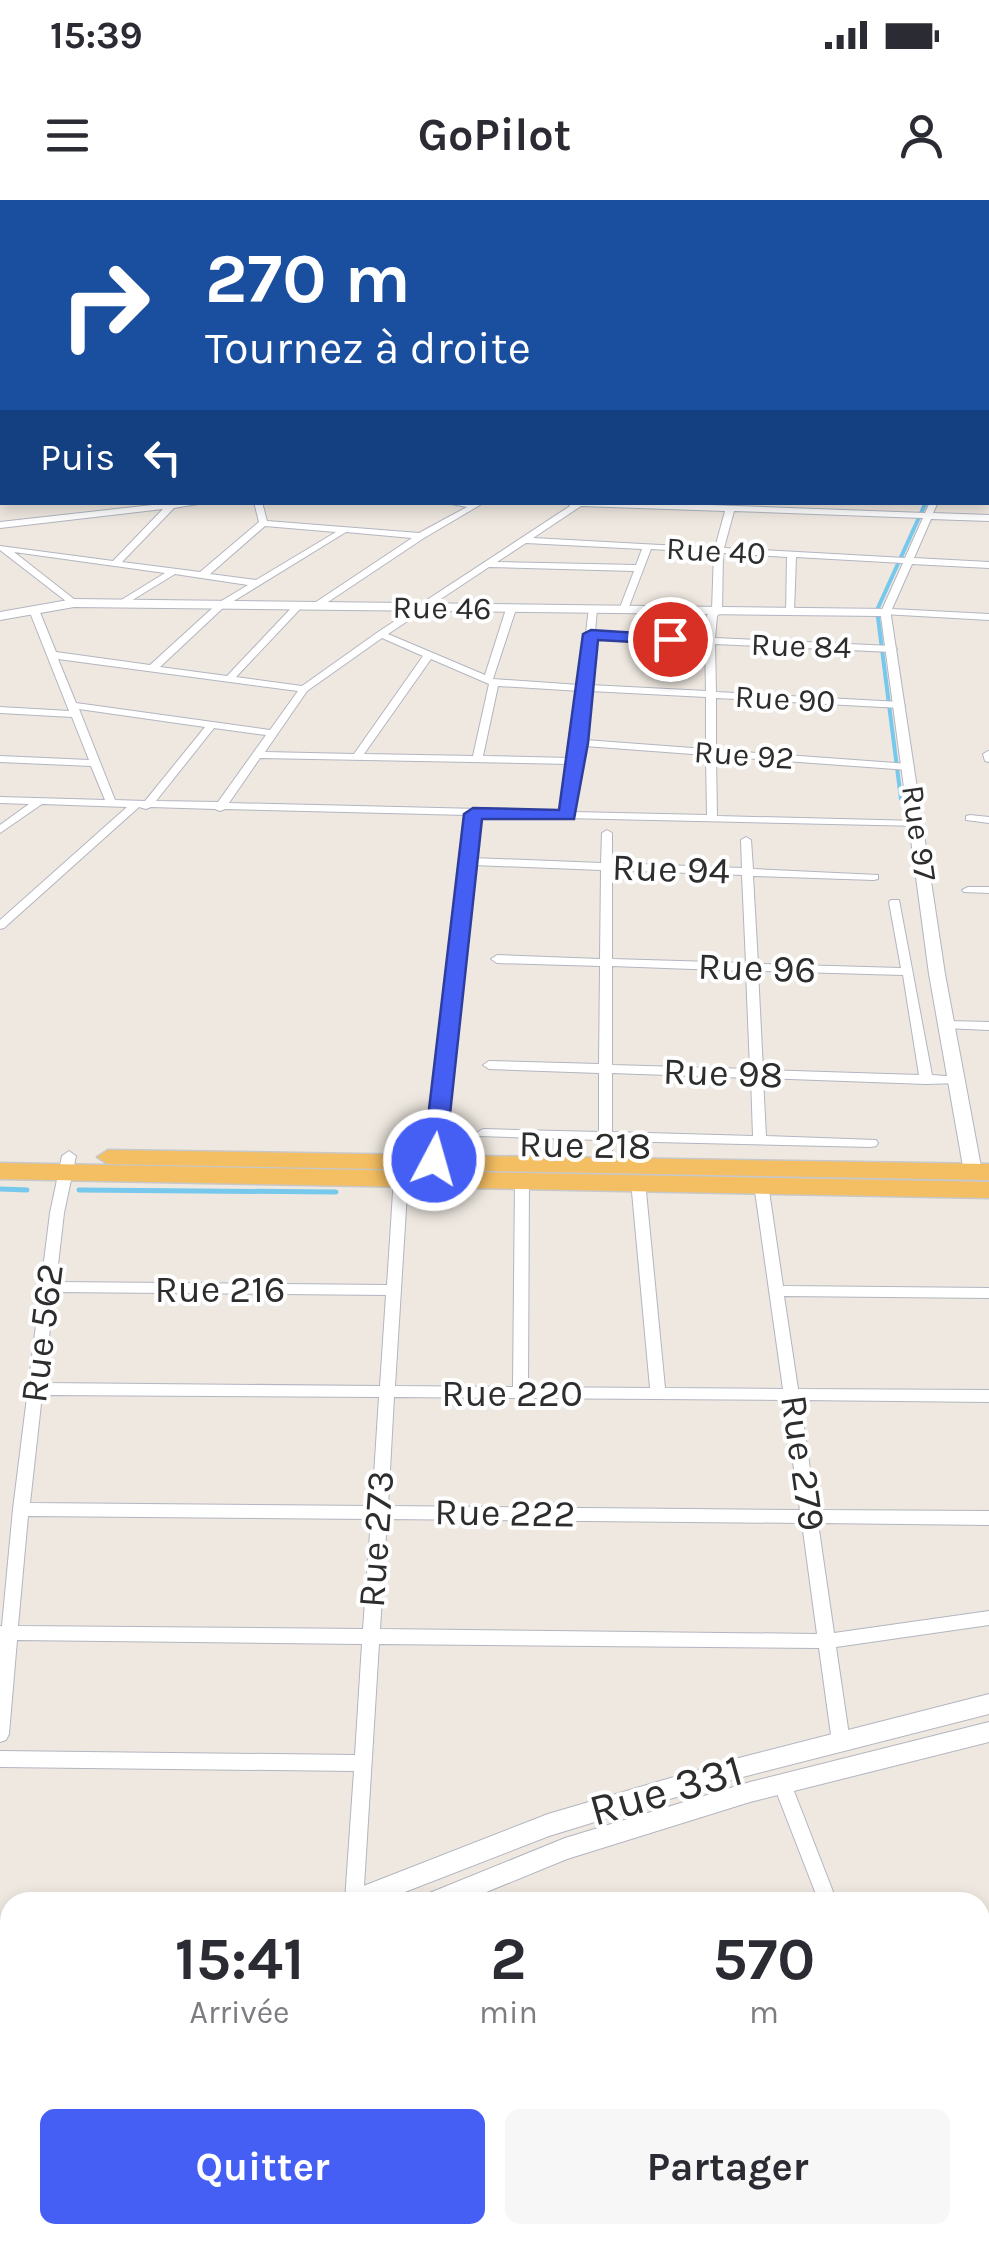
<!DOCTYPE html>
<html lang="fr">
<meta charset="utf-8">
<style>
body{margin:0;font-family:Karla,sans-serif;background:#f7f7f7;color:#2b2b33;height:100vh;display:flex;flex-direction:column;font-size:38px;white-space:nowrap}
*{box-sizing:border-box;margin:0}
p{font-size:32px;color:#7c7c81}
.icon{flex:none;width:55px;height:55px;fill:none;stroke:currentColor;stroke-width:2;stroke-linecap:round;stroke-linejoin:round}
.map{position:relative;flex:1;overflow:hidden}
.sheet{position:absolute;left:0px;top:1692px;width:990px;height:352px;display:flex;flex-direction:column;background:#fff;border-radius:30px 30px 0 0;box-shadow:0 5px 15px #0003}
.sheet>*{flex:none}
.guide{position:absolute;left:0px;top:0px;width:990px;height:305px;box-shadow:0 5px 15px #0003;background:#1a4fa0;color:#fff;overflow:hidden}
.pin{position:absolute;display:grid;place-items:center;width:85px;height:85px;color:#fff;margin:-42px;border:5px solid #fff;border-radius:50%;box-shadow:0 2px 10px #0007}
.me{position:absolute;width:110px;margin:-55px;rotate:6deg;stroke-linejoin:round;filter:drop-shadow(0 0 8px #0008)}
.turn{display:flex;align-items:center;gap:35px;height:210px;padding:0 40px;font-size:45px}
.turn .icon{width:130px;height:130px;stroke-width:2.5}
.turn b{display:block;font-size:70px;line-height:85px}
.then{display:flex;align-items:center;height:95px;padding:0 40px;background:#0003;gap:20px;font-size:38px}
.eta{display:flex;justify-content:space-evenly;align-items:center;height:170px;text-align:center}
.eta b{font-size:60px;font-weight:700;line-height:70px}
.cta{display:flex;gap:20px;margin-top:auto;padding:20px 40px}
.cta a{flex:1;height:115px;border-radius:15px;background:#455ff5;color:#fff;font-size:40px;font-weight:700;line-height:115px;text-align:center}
.cta a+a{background:#f7f7f7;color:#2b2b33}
.status{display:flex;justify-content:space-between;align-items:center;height:70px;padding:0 50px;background:#fff;direction:ltr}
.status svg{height:28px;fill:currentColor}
header{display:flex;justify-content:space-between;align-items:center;height:130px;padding:0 40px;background:#fff;font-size:45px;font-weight:700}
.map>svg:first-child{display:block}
.water{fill:#76c8ec}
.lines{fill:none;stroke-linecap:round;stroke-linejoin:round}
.stream-far1{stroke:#76c8ec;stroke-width:4}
.stream{stroke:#76c8ec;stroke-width:5}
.minor-casing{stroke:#b3b5c0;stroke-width:2}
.tertiary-casing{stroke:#b3b5c0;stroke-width:2}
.trunk-casing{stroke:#c8c8c8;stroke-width:3}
.minor{fill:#fff;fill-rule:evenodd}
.tertiary{fill:#fff;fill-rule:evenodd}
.trunk{fill:#f4be62;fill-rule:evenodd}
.route{fill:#455ff5;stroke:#2d3e9f;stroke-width:2.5}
.labels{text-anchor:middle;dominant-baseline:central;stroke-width:8;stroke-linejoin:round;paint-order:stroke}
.far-street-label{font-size:32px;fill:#2d2d2d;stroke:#fff}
.street-label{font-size:38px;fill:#2d2d2d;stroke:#fff}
.near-street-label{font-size:45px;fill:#2d2d2d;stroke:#fff}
</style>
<div class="status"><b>15:39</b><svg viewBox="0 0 49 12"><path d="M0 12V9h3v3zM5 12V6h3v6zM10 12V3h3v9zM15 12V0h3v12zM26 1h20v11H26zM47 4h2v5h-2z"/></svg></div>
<header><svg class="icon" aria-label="menu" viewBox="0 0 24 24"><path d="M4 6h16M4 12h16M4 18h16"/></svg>GoPilot<svg class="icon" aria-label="person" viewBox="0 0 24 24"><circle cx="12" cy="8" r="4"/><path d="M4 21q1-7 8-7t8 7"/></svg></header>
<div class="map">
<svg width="989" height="2043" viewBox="0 0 989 2043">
<rect width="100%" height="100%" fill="#eee8e0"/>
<!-- water -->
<path class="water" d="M 0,0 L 989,0 L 989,142 L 988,2 L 2,2 L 0,158 Z"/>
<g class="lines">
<!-- stream-far1 -->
<path class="stream-far1" d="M 901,599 L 877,410 L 926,302"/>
<!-- stream -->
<path class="stream" d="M 0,989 L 27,990
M 79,990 L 336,992"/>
<!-- minor casing -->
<g class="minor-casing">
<path id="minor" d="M 988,156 L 989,156 L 989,160 L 988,160 Z
M 988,187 L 989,187 L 989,191 L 988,191 Z
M 988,204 L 989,204 L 989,208 L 988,208 Z
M 988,230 L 989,230 L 989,234 L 988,234 Z
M 988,270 L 989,270 L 989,274 L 988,274 Z
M 179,302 L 210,302 L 174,308 L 122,362 L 200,372 L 259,322 L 254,302 L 262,302 L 267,321 L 419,333 L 467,307 L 441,302 L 485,302 L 424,338 L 319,408 L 313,408 L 313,404 L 412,338 L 346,332 L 224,407 L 160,467 L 227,476 L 295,404 L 301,404 L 301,408 L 236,477 L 302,486 L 378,432 L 570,306 L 566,302 L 628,302 L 925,313 L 930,302 L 938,302 L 933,313 L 989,315 L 989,321 L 931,319 L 914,358 L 989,362 L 989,368 L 912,364 L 892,409 L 989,414 L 989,420 L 883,414 L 881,412 L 903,363 L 796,357 L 794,412 L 786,414 L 787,357 L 723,353 L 722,411 L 717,416 L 715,438 L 892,446 L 897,449 L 892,452 L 715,444 L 716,492 L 900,502 L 905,505 L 900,508 L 716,498 L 716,550 L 909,564 L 914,567 L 909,570 L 716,556 L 717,616 L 918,621 L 922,622 L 922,626 L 478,616 L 473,658 L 601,663 L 602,633 L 607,630 L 612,633 L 612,663 L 742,668 L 741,640 L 746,637 L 751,640 L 753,669 L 878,675 L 878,679 L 874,680 L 753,676 L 758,764 L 901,768 L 889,702 L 891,700 L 899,700 L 932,875 L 960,877 L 962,880 L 960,883 L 926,884 L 763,878 L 766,936 L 876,940 L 878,943 L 876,946 L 871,947 L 612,941 L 612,963 L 605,968 L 598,963 L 599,940 L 478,936 L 476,933 L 483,929 L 599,932 L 599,873 L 489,869 L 483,865 L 489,861 L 599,864 L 600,766 L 497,763 L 491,759 L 497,755 L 600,759 L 601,670 L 473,665 L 441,959 L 434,964 L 429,962 L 427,959 L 467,615 L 225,609 L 220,611 L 215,609 L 151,607 L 146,609 L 139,607 L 4,728 L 0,729 L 0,720 L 127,607 L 42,604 L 0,633 L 0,625 L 29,604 L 0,603 L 0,597 L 105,600 L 91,566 L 0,562 L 0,556 L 89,560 L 72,517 L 0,513 L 0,507 L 69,511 L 29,410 L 31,408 L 39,410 L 56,452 L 150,465 L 218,403 L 248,385 L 175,374 L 121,407 L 116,404 L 118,402 L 165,373 L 14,352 L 79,403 L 71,405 L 0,350 L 0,346 L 113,361 L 163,309 L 0,328 L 0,322 ZM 581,306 L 725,311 L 715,348 L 533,338 ZM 734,311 L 923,318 L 905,358 L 724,348 ZM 265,326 L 336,332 L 256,380 L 210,374 ZM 526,343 L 642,349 L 636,365 L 497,362 ZM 651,349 L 714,353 L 712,410 L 707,415 L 706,437 L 595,432 L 597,409 L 589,407 L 580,485 L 493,479 L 516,409 L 514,407 L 506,409 L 485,475 L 388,434 L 489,367 L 634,371 L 619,410 L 627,412 ZM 382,438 L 423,456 L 354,554 L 265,552 L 307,491 ZM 594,438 L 705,443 L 706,491 L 590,485 ZM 58,459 L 298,491 L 270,530 L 76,503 ZM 431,459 L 489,484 L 473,556 L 364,554 ZM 498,486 L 580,491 L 572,558 L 483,556 ZM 590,491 L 706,497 L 706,549 L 585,540 ZM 79,509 L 205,527 L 145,601 L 115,600 ZM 214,528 L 266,535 L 218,602 L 156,601 ZM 585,546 L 706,555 L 707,615 L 573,612 ZM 260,558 L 571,564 L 562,611 L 229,603 ZM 612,670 L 742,675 L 746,763 L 612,759 ZM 612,766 L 746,771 L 750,869 L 612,865 ZM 758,771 L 903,775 L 919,875 L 763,870 ZM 612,873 L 751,878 L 753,936 L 612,932 Z
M 988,551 L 989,551 L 989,562 L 985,561 L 983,554 Z
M 970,615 L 989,617 L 989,623 L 966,620 L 966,616 Z
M 968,687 L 989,687 L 989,693 L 964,692 L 962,690 Z
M 948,821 L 989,822 L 989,830 L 944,828 L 942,825 L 944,822 Z
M 69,951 L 76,956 L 64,1013 L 56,1082 L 387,1085 L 394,977 L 401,972 L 406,974 L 408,977 L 395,1186 L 513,1187 L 515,978 L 522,973 L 529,978 L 528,1187 L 650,1188 L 631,981 L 638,976 L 645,981 L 665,1188 L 783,1189 L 754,984 L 756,981 L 766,981 L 768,984 L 783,1086 L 989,1088 L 989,1098 L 784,1096 L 798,1189 L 989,1190 L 989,1202 L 800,1200 L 816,1310 L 989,1311 L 989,1325 L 818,1323 L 834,1433 L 989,1411 L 989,1425 L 836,1447 L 850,1542 L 847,1548 L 841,1550 L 835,1548 L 832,1542 L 819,1448 L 379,1444 L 363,1702 L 345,1701 L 354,1571 L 0,1567 L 0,1551 L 355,1555 L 362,1444 L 17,1440 L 9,1534 L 6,1540 L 0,1542 L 0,1426 L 2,1426 L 13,1309 L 50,1013 L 62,956 ZM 54,1092 L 386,1095 L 380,1186 L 44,1183 ZM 42,1195 L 379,1197 L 372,1306 L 30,1303 ZM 394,1197 L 784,1200 L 800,1310 L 388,1306 ZM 28,1316 L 371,1319 L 363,1429 L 18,1426 ZM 387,1319 L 802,1323 L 817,1434 L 380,1429 Z
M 783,1578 L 789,1580 L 792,1586 L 837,1702 L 819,1702 L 774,1586 L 777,1580 Z
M 989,1730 L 989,1748 L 980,1750 L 980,1732 Z
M 989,1965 L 989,1985 L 980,1987 L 980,1967 Z
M 980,2027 L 986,2035 L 981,2043 L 929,2043 L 934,2035 L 980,2035 Z
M 526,2035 L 548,2035 L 550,2043 L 528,2043 Z
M 680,2035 L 732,2035 L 727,2043 L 675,2043 Z"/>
</g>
<!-- tertiary casing -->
<g class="tertiary-casing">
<path id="tertiary" d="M 74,399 L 890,409 L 945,774 L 982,972 L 979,976 L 967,976 L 964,972 L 929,774 L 881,416 L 74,407 L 0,420 L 0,412 Z
M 989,1494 L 989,1514 L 735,1579 L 549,1636 L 379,1702 L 339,1702 L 343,1694 L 548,1614 L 735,1559 Z
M 989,1522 L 989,1542 L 750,1602 L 567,1659 L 462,1702 L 423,1702 L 427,1694 L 565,1638 L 750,1582 Z
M 10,1824 L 10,1850 L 0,1854 L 0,1828 Z
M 10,1865 L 10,1891 L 0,1895 L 0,1869 Z"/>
</g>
<!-- trunk casing -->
<g class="trunk-casing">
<path id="trunk" d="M 108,950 L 989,964 L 989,980 L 108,964 L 97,957 Z
M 0,963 L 989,982 L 989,998 L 0,979 Z"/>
</g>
<!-- minor -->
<use href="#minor" class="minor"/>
<!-- tertiary -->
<use href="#tertiary" class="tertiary"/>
<!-- trunk -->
<use href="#trunk" class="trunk"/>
</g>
<!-- route -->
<path class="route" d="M 591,430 L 670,435 L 678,439 L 670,444 L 598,440 L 588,543 L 574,619 L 482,619 L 445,960 L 442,965 L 426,965 L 423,960 L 464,614 L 473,608 L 559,610 L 583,434 Z"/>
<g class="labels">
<!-- far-street labels -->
<g class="far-street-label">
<text transform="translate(716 351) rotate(3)">Rue 40</text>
<text transform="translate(442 408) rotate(1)">Rue 46</text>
<text transform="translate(801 446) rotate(2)">Rue 84</text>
<text transform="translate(785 499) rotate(3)">Rue 90</text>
<text transform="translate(744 555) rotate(4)">Rue 92</text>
<text transform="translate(919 633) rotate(82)">Rue 97</text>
</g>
<!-- street labels -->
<g class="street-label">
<text transform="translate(671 669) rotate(2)">Rue 94</text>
<text transform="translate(757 768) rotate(2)">Rue 96</text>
<text transform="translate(723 873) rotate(2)">Rue 98</text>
<text transform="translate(585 945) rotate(1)">Rue 218</text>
<text x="220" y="1089">Rue 216</text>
<text transform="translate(42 1133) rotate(-83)">Rue 562</text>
<text x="512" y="1193">Rue 220</text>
<text transform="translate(803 1263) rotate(82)">Rue 279</text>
<text transform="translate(505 1313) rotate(1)">Rue 222</text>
<text transform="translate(376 1339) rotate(-86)">Rue 273</text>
</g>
<!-- near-street labels -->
<g class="near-street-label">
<text transform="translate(666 1590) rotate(-16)">Rue 331</text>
</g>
</g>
</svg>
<div class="pin" style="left:670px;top:439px;background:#d93025"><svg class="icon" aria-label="arrive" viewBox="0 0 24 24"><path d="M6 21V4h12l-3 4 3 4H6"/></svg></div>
<svg class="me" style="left:434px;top:960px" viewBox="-20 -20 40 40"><circle r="17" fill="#455ff5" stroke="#fff" stroke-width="3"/><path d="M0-11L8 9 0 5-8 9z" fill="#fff"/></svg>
<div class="guide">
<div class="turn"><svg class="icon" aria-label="right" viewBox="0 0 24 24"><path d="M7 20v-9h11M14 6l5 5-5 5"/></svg><div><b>270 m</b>Tournez à droite</div></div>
<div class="then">Puis<svg class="icon" aria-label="left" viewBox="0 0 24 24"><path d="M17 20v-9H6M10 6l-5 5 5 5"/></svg></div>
</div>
<section class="sheet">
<div class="eta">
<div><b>15:41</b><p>Arrivée</p></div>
<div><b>2</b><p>min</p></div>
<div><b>570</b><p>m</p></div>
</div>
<div class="cta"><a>Quitter</a><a>Partager</a></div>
</section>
</div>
